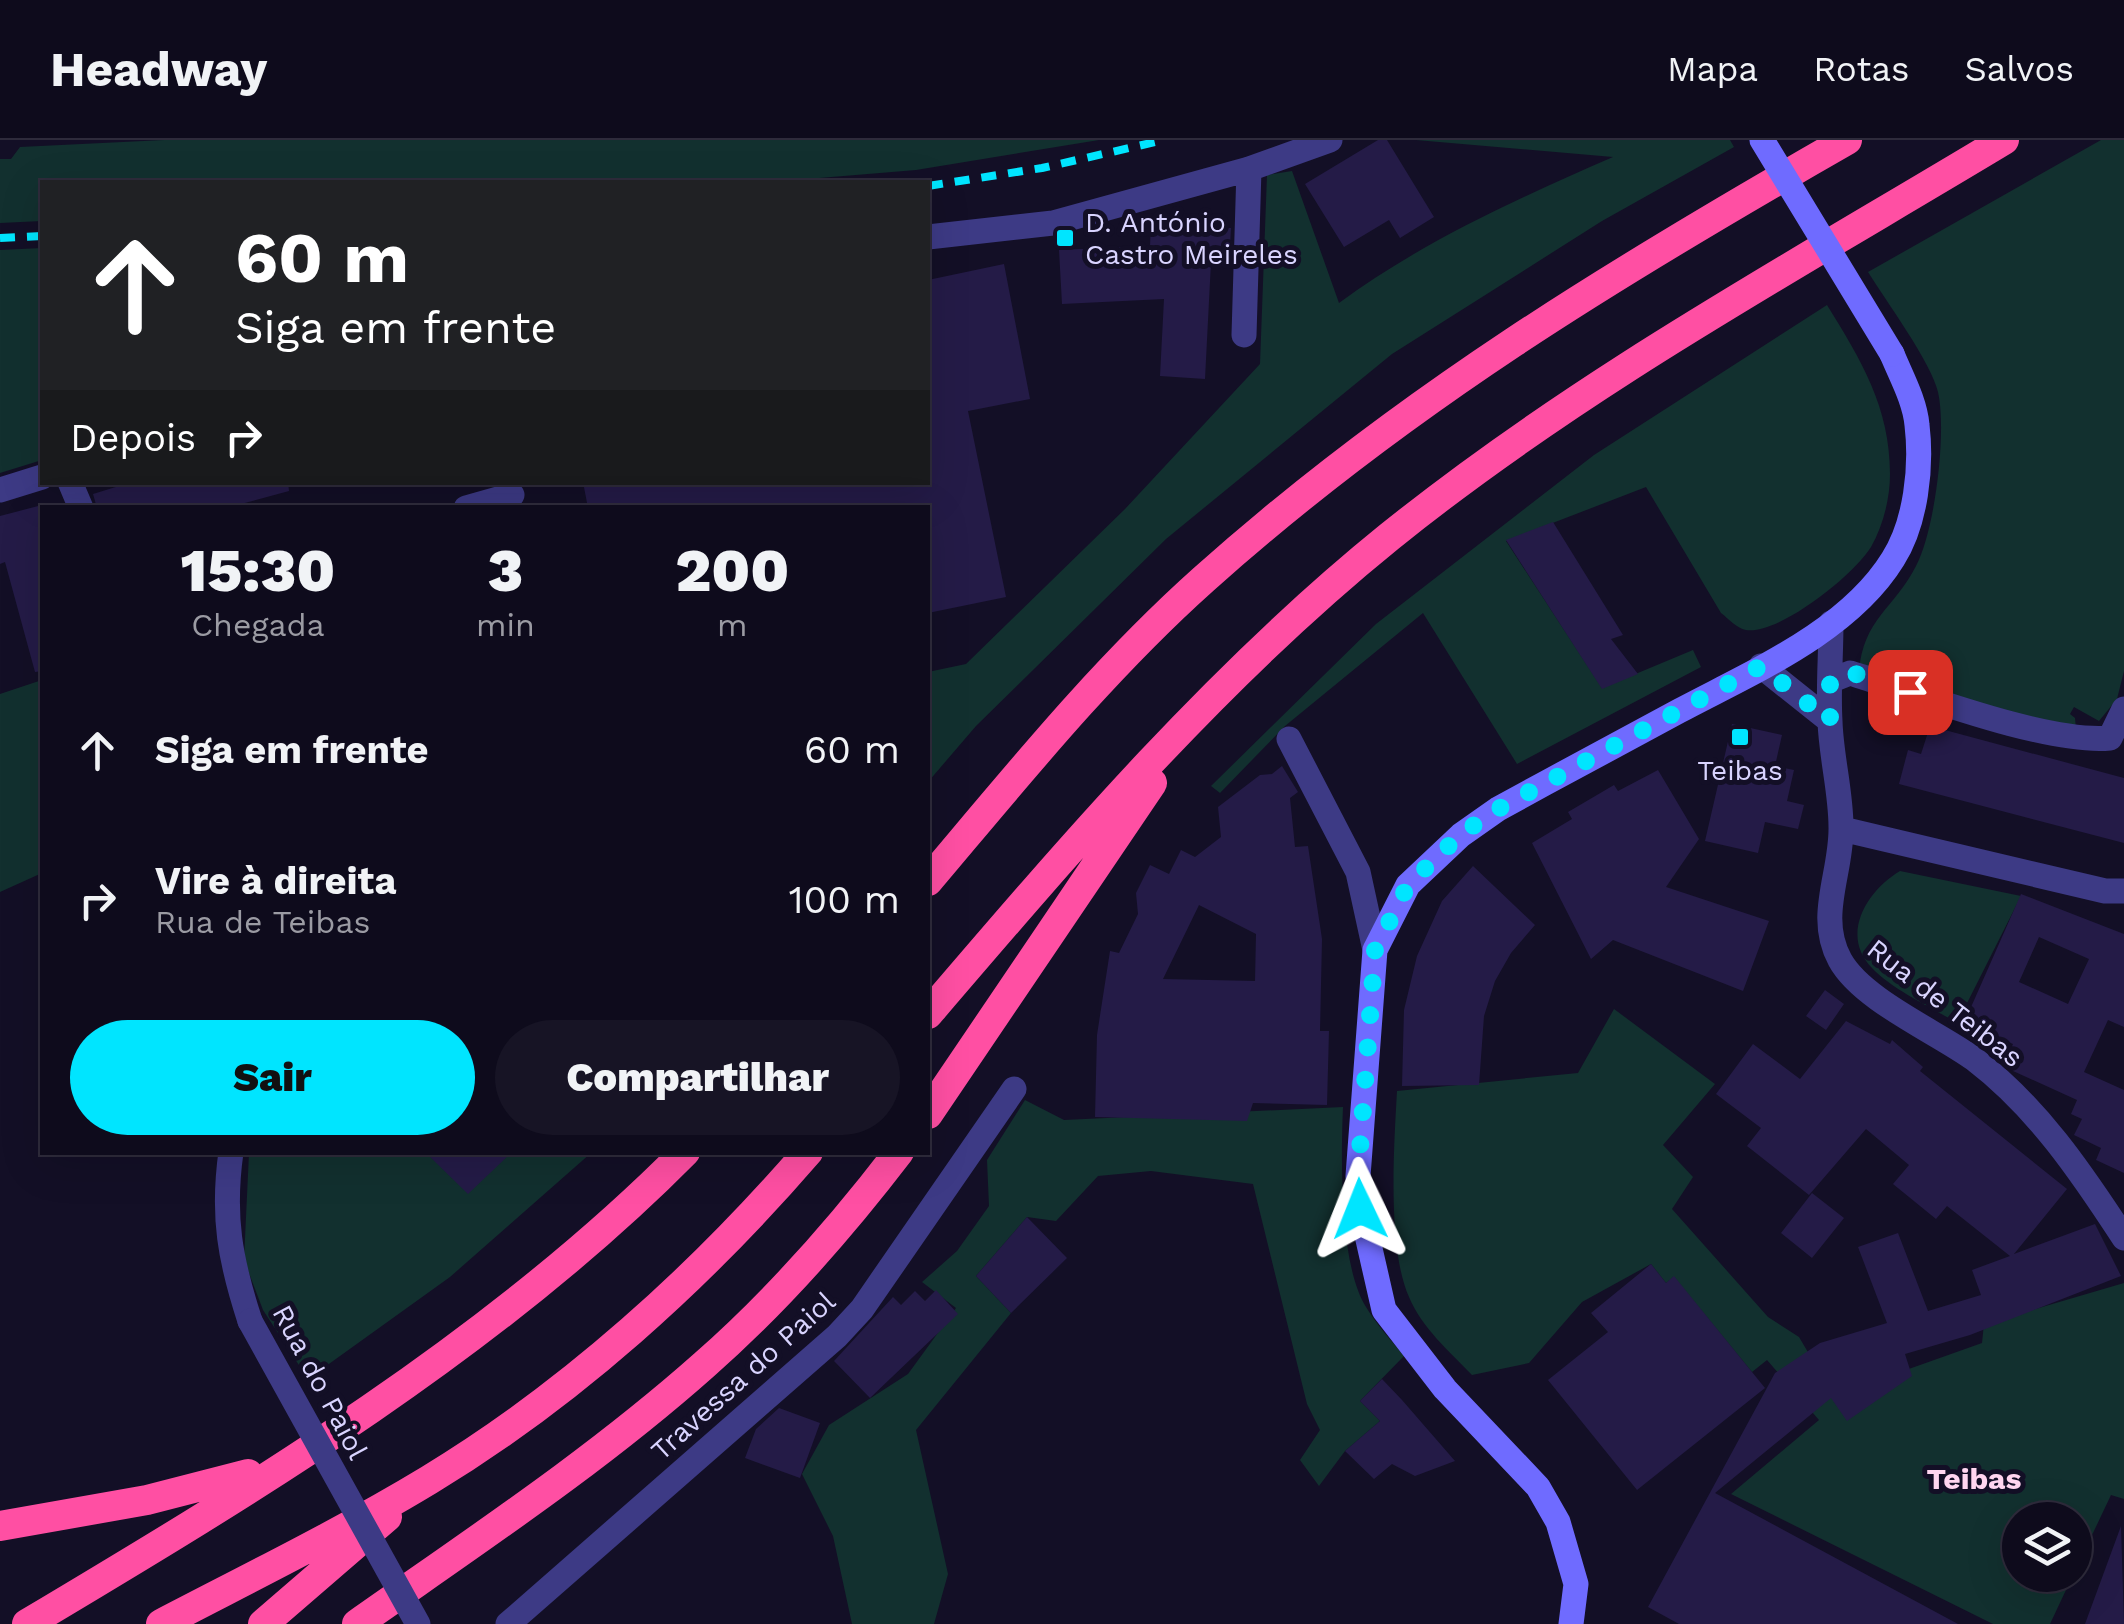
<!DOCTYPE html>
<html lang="pt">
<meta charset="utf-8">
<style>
body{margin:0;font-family:"Work Sans",sans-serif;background:#171425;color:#f1f3f6;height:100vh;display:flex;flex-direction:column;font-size:38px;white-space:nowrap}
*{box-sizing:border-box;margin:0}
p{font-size:32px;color:#9b9ba3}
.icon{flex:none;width:55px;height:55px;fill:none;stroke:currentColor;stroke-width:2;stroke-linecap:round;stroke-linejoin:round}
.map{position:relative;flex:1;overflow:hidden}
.details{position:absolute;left:40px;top:365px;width:890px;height:650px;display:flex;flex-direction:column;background:#0e0b1c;border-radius:0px;box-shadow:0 10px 40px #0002,0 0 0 2px #2e2b3b}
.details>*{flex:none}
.banner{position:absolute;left:40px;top:40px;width:890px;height:305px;border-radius:0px;box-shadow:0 10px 40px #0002,0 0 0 2px #2e2b3b;background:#202124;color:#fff;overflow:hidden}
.buttons{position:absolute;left:2002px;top:1362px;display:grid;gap:20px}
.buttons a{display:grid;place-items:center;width:90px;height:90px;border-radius:50%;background:#0e0b1c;box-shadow:0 10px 40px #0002,0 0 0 2px #2e2b3b;font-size:50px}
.pin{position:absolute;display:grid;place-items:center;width:85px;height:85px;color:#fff;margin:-42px;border-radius:20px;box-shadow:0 5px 15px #0006}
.me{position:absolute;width:110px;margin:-55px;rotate:358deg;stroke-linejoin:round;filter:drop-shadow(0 0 8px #0008)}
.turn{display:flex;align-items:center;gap:35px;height:210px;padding:0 30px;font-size:45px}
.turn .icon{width:130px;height:130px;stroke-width:2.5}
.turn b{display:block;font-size:70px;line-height:85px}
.then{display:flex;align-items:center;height:95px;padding:0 30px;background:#0003;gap:20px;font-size:38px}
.eta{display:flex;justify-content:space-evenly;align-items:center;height:170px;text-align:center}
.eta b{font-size:60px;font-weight:800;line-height:70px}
.cta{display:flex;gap:20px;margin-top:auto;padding:20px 30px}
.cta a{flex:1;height:115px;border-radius:60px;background:#00e5ff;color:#111;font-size:40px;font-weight:800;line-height:115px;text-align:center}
.cta a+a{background:#171425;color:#f1f3f6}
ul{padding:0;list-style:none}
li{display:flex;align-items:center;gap:30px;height:150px;padding:0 30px}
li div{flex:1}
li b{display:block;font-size:38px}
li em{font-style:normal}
header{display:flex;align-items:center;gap:60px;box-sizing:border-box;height:140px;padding:0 50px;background:#0e0b1c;border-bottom:2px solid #2e2b3b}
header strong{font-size:48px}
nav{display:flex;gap:55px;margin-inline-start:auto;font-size:35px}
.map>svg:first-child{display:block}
.green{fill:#12302f}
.building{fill:#241b47;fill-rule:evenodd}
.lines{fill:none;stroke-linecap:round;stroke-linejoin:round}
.street{stroke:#3d3a85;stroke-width:25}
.secondary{stroke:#6f6bff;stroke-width:25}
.highway{stroke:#ff4fa3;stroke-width:30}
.rail{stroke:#00e5ff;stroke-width:8;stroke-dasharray:15 12;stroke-linecap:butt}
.street-bridge{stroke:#3d3a85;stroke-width:25}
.secondary-bridge{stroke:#6f6bff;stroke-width:25}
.route{stroke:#00e5ff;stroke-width:18;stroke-dasharray:0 32.4}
.poi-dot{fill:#00e5ff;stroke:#130f26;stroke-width:4}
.labels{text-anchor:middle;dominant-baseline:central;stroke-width:10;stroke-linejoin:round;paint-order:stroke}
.poi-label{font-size:28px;fill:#d9d4ff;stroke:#130f26;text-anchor:start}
.street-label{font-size:28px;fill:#d9d4ff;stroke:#130f26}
.neighbourhood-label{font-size:30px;font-weight:bold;fill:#ffd6f0;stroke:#130f26}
</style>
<header>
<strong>Headway</strong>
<nav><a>Mapa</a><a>Rotas</a><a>Salvos</a></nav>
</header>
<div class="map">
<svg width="2124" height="1484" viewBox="0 0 2124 1484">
<rect width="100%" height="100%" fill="#130f26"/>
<!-- green -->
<path class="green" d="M 164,0 L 1099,0 L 916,30 L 771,42 L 42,42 L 42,81 L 0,83 L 0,19 L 11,19 L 20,7 Z
M 1416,0 L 1730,0 L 1734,7 L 1602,81 L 1392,214 L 1166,399 L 976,586 L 928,642 L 928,532 L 966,524 L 1125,369 L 1260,224 L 1267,35 L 1292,31 L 1339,163 C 1425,100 1517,59 1613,17 Z
M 2101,0 L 2124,0 L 2124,531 L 2117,559 L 2099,581 L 2074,567 L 2070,574 L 2075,578 L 2076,589 L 1859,532 C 1863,479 1894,469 1916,426 C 1935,390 1947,292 1938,252 C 1931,222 1886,161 1868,132 Z
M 42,108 L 42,320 L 0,333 L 0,110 Z
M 1827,165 C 1861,220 1890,267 1890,334 C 1890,359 1883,386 1871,407 C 1854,435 1779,495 1746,490 C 1736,488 1729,479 1721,473 L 1646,347 L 1506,401 L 1602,548 L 1693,510 L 1701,527 L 1517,624 L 1423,473 L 1285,586 L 1220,653 L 1211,646 L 1376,484 L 1594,315 Z
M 42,540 L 42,733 L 0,752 L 0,554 Z
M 1900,731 L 2021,756 L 1957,883 C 1931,867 1893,850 1872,828 C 1839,794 1868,750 1900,731 Z
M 1614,869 L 1715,944 L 1663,1005 L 1693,1037 L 1672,1069 L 1768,1177 L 1799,1197 L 1838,1263 L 1906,1230 L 1982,1203 L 1984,1184 L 2124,1143 L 2124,1359 L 2111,1355 L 2075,1431 L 2075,1380 L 2020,1380 L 2020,1435 L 2073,1435 L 2050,1484 L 1993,1484 L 1731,1354 L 1819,1280 L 1767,1220 L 1752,1232 L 1674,1137 L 1666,1143 L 1651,1124 L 1582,1162 L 1529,1223 L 1472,1235 C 1449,1211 1422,1188 1409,1157 C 1387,1108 1394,1006 1397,951 L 1578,933 Z
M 1025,960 L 1064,980 L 1343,967 C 1341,1018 1339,1124 1366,1167 C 1376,1184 1391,1200 1404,1216 L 1360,1261 L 1380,1281 L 1345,1311 L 1319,1346 L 1300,1320 L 1320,1290 L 1307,1264 L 1253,1044 L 1151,1031 L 1098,1036 L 1056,1081 L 1027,1077 L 976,1136 L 1011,1173 L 916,1290 L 948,1434 L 934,1484 L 852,1484 L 833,1396 L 802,1334 L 829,1285 L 908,1234 L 956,1168 L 922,1142 L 957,1111 L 989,1066 L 987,1020 Z
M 249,1013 L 591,1013 L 450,1137 L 308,1239 L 263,1170 L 244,1120 Z"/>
<!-- building -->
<path class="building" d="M 1378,0 L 1387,0 L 1434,77 L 1400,98 L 1389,80 L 1344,107 L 1305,44 Z
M 1151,84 L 1231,88 L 1229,123 L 1211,122 L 1205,239 L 1160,236 L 1164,159 L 1062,164 L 1059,110 L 1150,106 Z
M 1004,124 L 1030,259 L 968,271 L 1006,457 L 928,473 L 928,368 L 588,368 L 583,342 L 928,342 L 928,140 Z
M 132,342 L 288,342 L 289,351 L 226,368 L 97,368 L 93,354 Z
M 42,365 L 42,531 L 35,532 L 5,422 L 0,424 L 0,376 Z
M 1553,382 L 1623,495 L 1611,499 L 1638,534 L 1602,549 L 1506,400 Z
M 1732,584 L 1782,595 L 1775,626 L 1794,630 L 1787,661 L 1804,665 L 1798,689 L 1765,682 L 1758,713 L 1705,701 Z
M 1930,586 L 2124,638 L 2124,703 L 1899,644 L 1908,610 L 1921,614 Z
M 1282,626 L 1298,652 L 1290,658 L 1295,707 L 1308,706 L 1322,799 L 1320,891 L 1329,891 L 1327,965 L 1253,963 L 1247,981 L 1095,977 L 1097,895 L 1110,811 L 1119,813 L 1138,774 L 1136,753 L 1150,725 L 1169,734 L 1181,710 L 1195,717 L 1221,697 L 1218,667 L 1260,635 L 1272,634 ZM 1199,765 L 1256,794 L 1255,841 L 1163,839 Z
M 1658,630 L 1699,699 L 1666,747 L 1769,781 L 1743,851 L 1613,800 L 1591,819 L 1532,703 L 1572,679 L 1568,672 L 1614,645 L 1618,651 Z
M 1473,726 L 1535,785 L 1511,813 L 1495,841 L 1484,876 L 1479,945 L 1402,946 L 1404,870 L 1417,816 L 1442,761 Z
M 2021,754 L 2124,794 L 2124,887 L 2108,880 L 2084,932 L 2124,950 L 2124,1033 L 2096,1020 L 2101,1008 L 2074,995 L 2082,979 L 2071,974 L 2077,960 L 2013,931 L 2005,923 L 2013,904 L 1964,883 ZM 2039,797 L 2089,819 L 2068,864 L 2019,842 Z
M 1825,850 L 1844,864 L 1826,890 L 1806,876 Z
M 1846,881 L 1890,904 L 1892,900 L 1923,927 L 1920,931 L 2067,1049 L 2014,1114 L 2095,1084 L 2121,1136 L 1970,1195 L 1905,1214 L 1912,1236 L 1847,1281 L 1831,1258 L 1715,1353 L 1958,1484 L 1679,1484 L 1648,1467 L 1775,1233 L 1820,1203 L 1887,1183 L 1858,1107 L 1898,1093 L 1928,1171 L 1981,1155 L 1972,1130 L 2010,1116 L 1947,1066 L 1936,1079 L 1893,1044 L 1909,1025 L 1866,989 L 1809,1055 L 1747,1006 L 1761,988 L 1716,954 L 1753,904 L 1800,939 Z
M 425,1012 L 512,1012 L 468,1054 Z
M 1812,1053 L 1844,1078 L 1812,1118 L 1781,1093 Z
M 1027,1077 L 1067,1118 L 1011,1173 L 976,1136 Z
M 1651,1124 L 1666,1143 L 1674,1136 L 1765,1248 L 1637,1350 L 1548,1240 L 1608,1192 L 1591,1173 Z
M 936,1150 L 958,1174 L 870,1258 L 834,1221 L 893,1157 L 901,1165 L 915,1151 L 925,1161 Z
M 1382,1239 L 1402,1260 L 1455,1321 L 1415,1336 L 1392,1324 L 1374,1339 L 1345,1311 L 1380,1281 L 1360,1261 Z
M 779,1268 L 820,1283 L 800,1338 L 745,1318 L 756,1289 Z
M 2121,1386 L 2124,1484 L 2085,1484 Z"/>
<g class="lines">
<!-- street -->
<path class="street" d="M 928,97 L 1053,83 L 1249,29 L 1330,0
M 1244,195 L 1249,29
M 70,342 L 81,368
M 0,350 L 42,337
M 466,368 L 512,355
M 1831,483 C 1831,515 1828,549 1830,581 C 1831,616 1841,652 1841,687 C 1842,733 1816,776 1840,820 C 1862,860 1937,892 1974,919 C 2037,967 2081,1032 2124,1098
M 1761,526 L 1830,581
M 1830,541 L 1850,533 C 1915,553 2046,604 2110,598 L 2124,569
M 1289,599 L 1358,732 L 1375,810
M 1842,689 L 2105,751 L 2124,751
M 231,1012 C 222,1076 230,1120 250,1181
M 508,1484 L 837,1196 L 862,1169 L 1014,949"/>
<!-- secondary -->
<path class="secondary" d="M 1571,1484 L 1576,1444 L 1558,1382 L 1538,1347 L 1445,1249 L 1384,1170 L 1361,1069 L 1358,1036 L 1375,810 L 1408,745 L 1461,695 L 1498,669 C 1558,636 1618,604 1679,571 C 1752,532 1848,492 1893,419 C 1916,383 1922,327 1917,285 C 1915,261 1901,236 1892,214"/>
<!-- highway -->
<path class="highway" d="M 928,741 C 1016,637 1102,530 1204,439 C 1403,261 1616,132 1847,0
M 928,874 C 1071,707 1217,536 1389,397 C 1580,243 1795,126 2004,0
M 928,974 L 1152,643
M 0,1386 L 147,1360 L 248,1334
M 27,1484 C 255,1348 496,1203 685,1012
M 161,1484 C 251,1437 343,1392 429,1340 C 571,1254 700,1137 808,1012
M 263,1484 L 387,1377
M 357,1484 C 475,1401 596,1321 704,1225 C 777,1161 840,1089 899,1012"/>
<!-- rail -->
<path class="rail" d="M 928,46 L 1042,28 L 1164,0
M 0,98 L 42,96"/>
<!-- street-bridge -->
<path class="street-bridge" d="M 250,1181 L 418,1484"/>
<!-- secondary-bridge -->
<path class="secondary-bridge" d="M 1762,0 L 1892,214"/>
</g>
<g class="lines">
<!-- route -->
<path class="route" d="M 1360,1069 L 1358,1036 L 1375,810 L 1408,745 L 1461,694 L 1498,669 L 1761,526 L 1830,581 L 1830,541 L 1850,532 L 1910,552"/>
</g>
<!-- markers -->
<g class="poi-dot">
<rect x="1055" y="88" width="20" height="20" rx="5"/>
<rect x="1730" y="587" width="20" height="20" rx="5"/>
</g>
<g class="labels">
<!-- poi labels -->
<g class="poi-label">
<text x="1085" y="82">D. António<tspan x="1085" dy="32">Castro Meireles</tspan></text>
<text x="1740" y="630" text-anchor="middle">Teibas</text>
</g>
<!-- street labels -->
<g class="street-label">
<text transform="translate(1945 863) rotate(38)">Rua de Teibas</text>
<text transform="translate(743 1236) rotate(-42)">Travessa do Paiol</text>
<text transform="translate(320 1242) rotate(62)">Rua do Paiol</text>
</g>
<!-- neighbourhood labels -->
<g class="neighbourhood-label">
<text x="1974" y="1338">Teibas</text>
</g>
</g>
</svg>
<div class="buttons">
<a><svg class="icon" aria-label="layers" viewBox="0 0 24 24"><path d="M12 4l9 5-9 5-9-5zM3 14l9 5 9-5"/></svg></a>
</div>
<div class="pin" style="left:1910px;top:552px;background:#d93025"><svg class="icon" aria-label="arrive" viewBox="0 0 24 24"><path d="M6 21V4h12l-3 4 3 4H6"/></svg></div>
<svg class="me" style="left:1360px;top:1069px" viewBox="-20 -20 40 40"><path d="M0-17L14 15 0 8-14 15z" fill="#00e5ff" stroke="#fff" stroke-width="4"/></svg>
<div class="banner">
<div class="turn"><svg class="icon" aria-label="ahead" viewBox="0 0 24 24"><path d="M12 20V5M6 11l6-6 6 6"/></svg><div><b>60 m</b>Siga em frente</div></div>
<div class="then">Depois<svg class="icon" aria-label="right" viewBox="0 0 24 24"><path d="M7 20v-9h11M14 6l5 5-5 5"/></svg></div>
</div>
<section class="details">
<div class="eta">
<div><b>15:30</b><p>Chegada</p></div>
<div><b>3</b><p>min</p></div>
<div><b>200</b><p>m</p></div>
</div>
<ul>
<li><svg class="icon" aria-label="ahead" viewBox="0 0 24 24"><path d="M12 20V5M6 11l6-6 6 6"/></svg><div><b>Siga em frente</b></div><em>60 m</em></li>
<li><svg class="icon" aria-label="right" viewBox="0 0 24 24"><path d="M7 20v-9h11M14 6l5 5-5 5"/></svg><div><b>Vire à direita</b><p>Rua de Teibas</p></div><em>100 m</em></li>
</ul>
<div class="cta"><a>Sair</a><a>Compartilhar</a></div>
</section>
</div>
